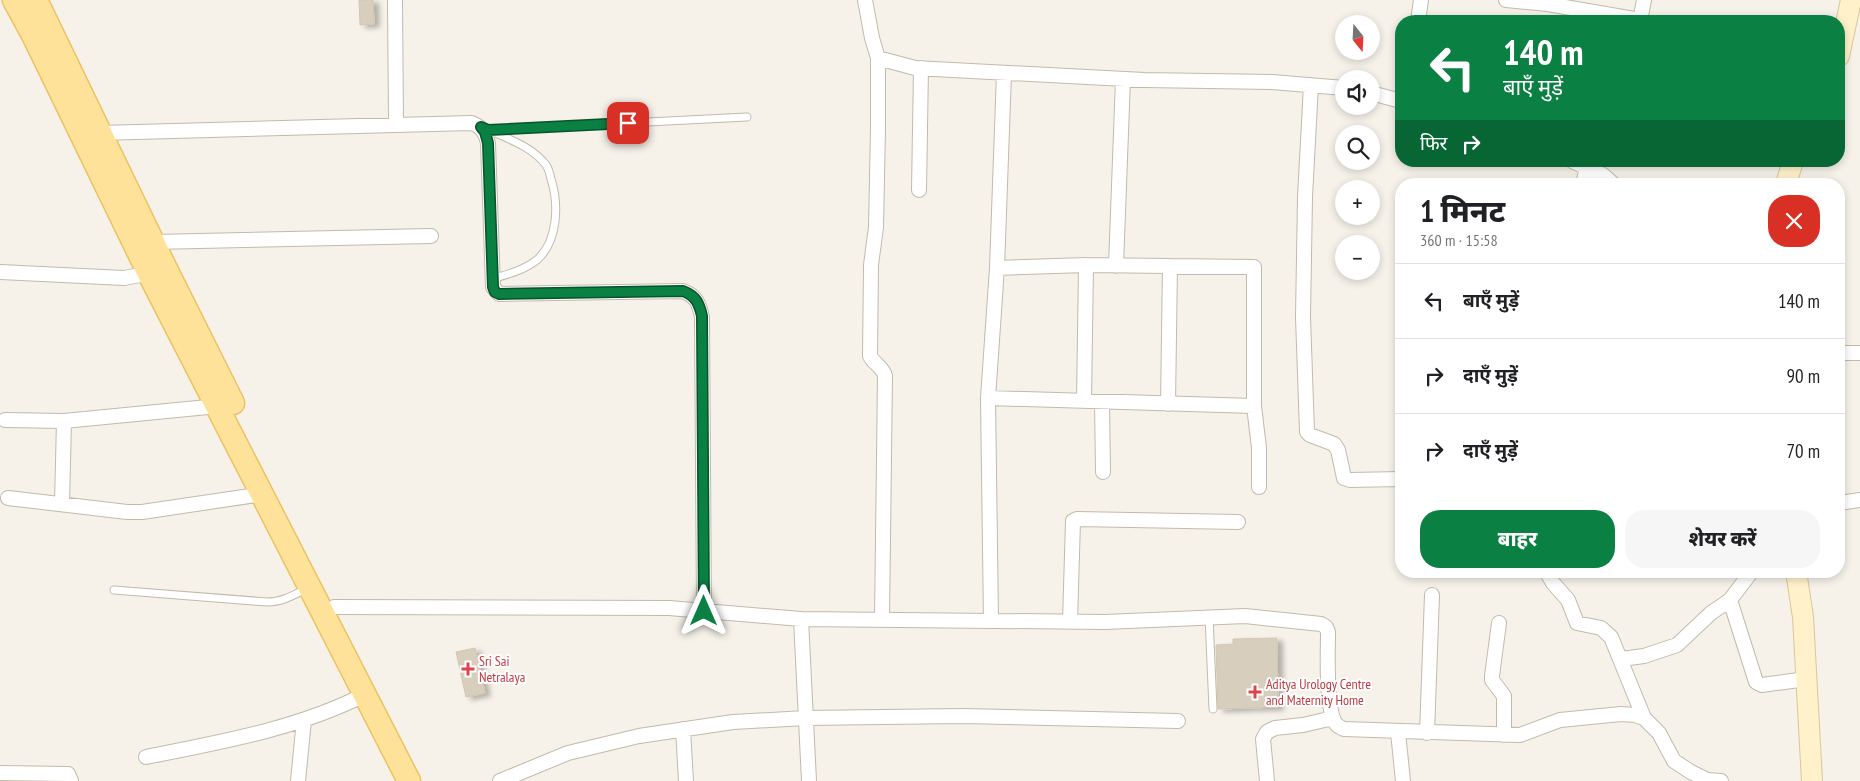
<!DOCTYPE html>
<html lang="hi">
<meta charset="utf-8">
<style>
body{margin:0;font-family:"PT Sans Narrow","Noto Sans Devanagari",sans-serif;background:#f6f6f6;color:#202124;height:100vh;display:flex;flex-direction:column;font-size:19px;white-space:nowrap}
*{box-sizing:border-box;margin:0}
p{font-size:16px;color:#757577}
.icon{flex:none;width:28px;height:28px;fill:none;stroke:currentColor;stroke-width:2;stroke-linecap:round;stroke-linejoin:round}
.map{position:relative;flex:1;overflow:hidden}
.sheet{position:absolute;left:1395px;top:178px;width:450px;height:400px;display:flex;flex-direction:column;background:#fff;border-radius:20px;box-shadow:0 2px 8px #0003}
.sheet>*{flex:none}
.banner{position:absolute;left:1395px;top:15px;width:450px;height:152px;border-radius:20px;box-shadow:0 2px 8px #0003;background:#0b8043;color:#fff;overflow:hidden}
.needle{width:32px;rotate:162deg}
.buttons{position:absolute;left:1335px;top:15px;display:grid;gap:10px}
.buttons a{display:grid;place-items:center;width:45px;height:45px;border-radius:50%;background:#fff;box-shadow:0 2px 8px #0003;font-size:25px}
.pin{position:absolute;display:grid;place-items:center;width:42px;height:42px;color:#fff;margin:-21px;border-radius:10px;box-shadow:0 2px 8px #0006}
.me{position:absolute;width:55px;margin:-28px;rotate:0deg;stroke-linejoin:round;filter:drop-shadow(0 0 4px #0008)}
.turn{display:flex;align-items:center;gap:18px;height:105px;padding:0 25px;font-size:22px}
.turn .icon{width:65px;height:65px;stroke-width:2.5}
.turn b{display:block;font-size:35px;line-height:42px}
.then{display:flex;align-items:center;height:48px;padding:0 25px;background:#0003;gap:10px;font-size:19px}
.round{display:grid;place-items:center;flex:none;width:52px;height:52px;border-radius:20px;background:#f6f6f6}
.head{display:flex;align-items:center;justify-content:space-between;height:85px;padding:0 25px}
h1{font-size:30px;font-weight:800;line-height:38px}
.cta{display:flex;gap:10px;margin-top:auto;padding:10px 25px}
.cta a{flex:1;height:58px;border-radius:20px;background:#0b8043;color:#fff;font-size:20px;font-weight:800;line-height:58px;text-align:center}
.cta a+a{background:#f6f6f6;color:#202124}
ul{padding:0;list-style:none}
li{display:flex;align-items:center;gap:15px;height:75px;padding:0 25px;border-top:1px solid #e0e0e0}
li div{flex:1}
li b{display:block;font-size:19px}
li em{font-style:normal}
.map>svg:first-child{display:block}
.building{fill:#d8cebe;stroke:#d4c6b1;filter:url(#shadow)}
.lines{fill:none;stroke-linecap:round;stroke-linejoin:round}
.lane-casing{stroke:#c2baab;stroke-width:9}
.street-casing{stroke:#c2baab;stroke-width:16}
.secondary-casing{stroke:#d9c797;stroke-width:22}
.primary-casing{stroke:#ecc262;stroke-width:25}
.lane{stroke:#fff;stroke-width:7}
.street{stroke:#fff;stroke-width:14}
.secondary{stroke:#fff2cb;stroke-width:20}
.primary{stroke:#ffe29a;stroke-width:22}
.route-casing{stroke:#07532c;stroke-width:12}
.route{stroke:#0b8043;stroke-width:9}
.health-dot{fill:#e0444e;stroke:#fff;stroke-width:2}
.labels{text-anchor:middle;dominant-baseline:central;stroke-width:4;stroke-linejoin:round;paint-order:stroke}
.health-label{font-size:14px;fill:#be3a42;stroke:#fff;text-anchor:start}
</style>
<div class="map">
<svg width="1860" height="781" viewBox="0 0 1860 781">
<defs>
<filter id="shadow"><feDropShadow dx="5.5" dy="3" stdDeviation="2.5" flood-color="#0004"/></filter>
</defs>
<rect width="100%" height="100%" fill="#f6f2ea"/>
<!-- building -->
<path class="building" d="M 359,0 L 373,0 L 374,24 L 360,25 Z
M 1277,638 L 1278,707 L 1218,709 L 1216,645 L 1233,644 L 1233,639 Z
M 475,648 L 485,693 L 466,697 L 456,652 Z"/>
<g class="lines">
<!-- lane casing -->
<g class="lane-casing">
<path id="lane" d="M 488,130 L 747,117
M 491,131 C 511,140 532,147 546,165 C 549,169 550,175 551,179 C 559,204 558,240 538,259 C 525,270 508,274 492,279
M 114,590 L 267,602 C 282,602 294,595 308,588
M 1209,617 L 1213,709"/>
</g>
<!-- street casing -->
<g class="street-casing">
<path id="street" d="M 395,0 L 396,124
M 865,0 L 872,38 L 878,58 L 915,68 L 1144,80 L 1272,82 L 1344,88
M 1506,0 L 1548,4
M 1548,0 L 1548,4 L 1640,20
M 1418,21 L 1421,0
M 1640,21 L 1644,0
M 878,58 L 878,129 L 876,227 L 871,265 L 870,356 C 874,364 883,367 885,376 L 882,620
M 1311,85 L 1305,197 L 1303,317 L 1307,432 L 1310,435 L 1334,444 L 1338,450 L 1344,478 L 1350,480 L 1401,479
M 1371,93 L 1401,101
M 100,133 L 472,123 C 483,128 485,132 488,143 L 493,287 L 499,294 L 683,291 C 696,296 699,303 702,317 L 704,611
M 1572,161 L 1603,175 L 1613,184
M 1583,184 L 1587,168
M 919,190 L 921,68
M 153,242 L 431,236
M 1116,266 L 1123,79
M 997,268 L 1086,265 L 1254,267 L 1254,406
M 0,272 L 124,278 L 156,272
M 1839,353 L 1860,353
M 988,398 L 997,268 L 1004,73
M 1084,401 L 1086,265
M 1102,402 L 1103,472
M 1168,404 L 1170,266
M 5,420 L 64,421 L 218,406
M 8,498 L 127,512 L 142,512 L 263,494
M 1839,503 L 1860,500
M 62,504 L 64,421
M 1546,571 L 1553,583 L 1568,600 L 1577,623 L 1601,628 L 1611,637 L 1644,718
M 1730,600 L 1756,682 L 1762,685 L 1806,679
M 334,607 L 669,608 L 801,619 L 1105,622 L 1245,616 L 1321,624 L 1326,627 L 1328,632 C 1328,651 1325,713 1337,725 C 1339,727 1342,728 1344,729 L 1520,735 L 1560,720 L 1621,714 L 1635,715 L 1644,718 L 1659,733 L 1674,761 L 1691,772 L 1707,780 L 1721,781
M 801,619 L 809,781
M 991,621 L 988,398 L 1254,406 L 1259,448 L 1259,487
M 1070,622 L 1073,521 L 1077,519 L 1238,522
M 1499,623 L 1492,676 L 1492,680 L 1504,696 L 1504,735
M 1621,659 L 1644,656 L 1677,645 L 1711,613 L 1730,600 L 1752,571
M 683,729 L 686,781
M 1398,732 L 1403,781
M 1427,733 L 1432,595
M 146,757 C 221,742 297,729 366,694
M 0,773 L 68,774 L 71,781
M 298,781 L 304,720
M 500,781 L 568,753 L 639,736 L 733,722 L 805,718 L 962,716 L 1178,721
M 1267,781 L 1263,739 L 1267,732 L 1275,728 L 1303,725 L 1333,718"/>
</g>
<!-- secondary casing -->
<g class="secondary-casing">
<path id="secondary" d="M 1839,56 L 1851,0
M 1786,184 L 1793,161
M 1796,571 L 1803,617 L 1812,781"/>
</g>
<!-- primary casing -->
<g class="primary-casing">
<path id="primary" d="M 14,0 L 34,37 L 149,274 L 409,781
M 36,0 L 166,269 L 233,403"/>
</g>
<!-- lane -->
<use href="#lane" class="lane"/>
<!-- street -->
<use href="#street" class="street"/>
<!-- secondary -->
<use href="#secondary" class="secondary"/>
<!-- primary -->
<use href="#primary" class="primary"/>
</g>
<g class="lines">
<!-- route casing -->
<g class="route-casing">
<path id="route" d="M 628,123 L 488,130 L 481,127 L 485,132 L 488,143 L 493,287 L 495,292 L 499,294 L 683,291 C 696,296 699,303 702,316 L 704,611"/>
</g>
<!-- route -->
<use href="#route" class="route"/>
</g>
<!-- markers -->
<g class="health-dot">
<path d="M465.5 661.5h5v5h5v5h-5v5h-5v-5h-5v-5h5z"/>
<path d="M1252.5 684.5h5v5h5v5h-5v5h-5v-5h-5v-5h5z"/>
</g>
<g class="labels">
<!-- health labels -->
<g class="health-label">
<text x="479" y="661">Sri Sai<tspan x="479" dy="16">Netralaya</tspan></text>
<text x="1266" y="684">Aditya Urology Centre<tspan x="1266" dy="16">and Maternity Home</tspan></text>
</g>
</g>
</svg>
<div class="buttons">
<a><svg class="needle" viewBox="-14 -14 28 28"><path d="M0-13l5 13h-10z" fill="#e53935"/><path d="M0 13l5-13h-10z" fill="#757577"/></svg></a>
<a><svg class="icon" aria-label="sound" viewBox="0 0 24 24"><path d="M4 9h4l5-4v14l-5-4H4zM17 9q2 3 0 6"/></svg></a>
<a><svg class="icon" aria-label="search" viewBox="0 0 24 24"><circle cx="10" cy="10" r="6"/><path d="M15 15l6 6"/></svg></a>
<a>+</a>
<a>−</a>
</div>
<div class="pin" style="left:628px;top:123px;background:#d93025"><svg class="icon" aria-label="arrive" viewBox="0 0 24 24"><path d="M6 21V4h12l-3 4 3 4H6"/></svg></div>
<svg class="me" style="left:704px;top:611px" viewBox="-20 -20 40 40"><path d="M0-17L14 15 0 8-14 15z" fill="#0b8043" stroke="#fff" stroke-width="4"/></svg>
<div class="banner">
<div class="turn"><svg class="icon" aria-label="left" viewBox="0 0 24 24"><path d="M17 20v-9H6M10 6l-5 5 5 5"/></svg><div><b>140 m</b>बाएँ मुड़ें</div></div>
<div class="then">फिर<svg class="icon" aria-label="right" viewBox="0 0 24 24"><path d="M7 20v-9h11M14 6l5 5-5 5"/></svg></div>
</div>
<section class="sheet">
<div class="head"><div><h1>1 मिनट</h1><p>360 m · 15:58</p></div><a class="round" style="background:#d93025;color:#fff"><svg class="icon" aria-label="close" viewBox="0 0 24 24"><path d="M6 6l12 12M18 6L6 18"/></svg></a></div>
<ul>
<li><svg class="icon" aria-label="left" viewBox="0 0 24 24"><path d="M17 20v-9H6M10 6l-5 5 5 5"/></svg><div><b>बाएँ मुड़ें</b></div><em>140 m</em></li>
<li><svg class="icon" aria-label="right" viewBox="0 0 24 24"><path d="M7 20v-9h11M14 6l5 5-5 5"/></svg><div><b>दाएँ मुड़ें</b></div><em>90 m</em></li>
<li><svg class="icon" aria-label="right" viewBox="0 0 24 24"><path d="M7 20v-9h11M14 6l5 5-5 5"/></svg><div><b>दाएँ मुड़ें</b></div><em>70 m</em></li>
</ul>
<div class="cta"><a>बाहर</a><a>शेयर करें</a></div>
</section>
</div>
